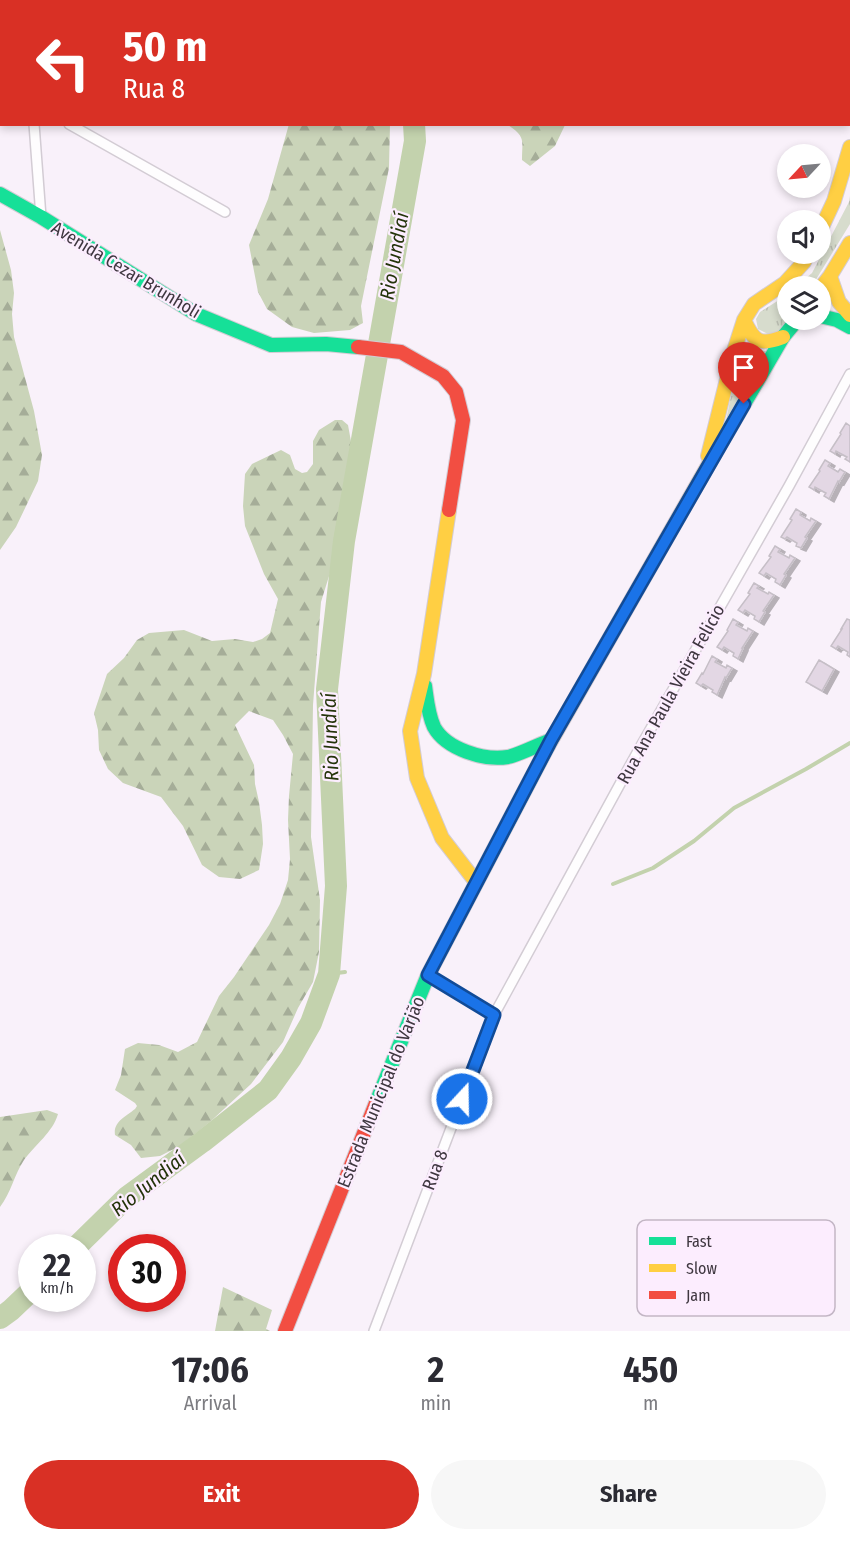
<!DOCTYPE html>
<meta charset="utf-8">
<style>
body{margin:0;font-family:"Fira Sans Condensed",sans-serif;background:#f7f7f7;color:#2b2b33;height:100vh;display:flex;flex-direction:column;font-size:22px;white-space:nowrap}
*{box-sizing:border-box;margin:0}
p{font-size:20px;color:#7c7c81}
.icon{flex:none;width:33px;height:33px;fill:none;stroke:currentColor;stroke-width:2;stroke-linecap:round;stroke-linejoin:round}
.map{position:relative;height:1331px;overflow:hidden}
.drawer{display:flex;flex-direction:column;background:#fff;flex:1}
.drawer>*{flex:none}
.hud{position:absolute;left:0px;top:0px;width:850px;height:126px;box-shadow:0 3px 9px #0003;background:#d93025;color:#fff;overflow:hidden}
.needle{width:39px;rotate:244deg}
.tools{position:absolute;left:777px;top:144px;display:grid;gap:12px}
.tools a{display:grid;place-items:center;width:54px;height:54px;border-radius:50%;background:#fff;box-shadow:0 3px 9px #0003;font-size:30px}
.speed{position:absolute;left:18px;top:1234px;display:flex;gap:12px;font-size:30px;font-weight:700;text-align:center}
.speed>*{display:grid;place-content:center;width:78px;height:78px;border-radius:50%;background:#fff;box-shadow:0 3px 9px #0003;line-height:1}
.speed small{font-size:15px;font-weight:400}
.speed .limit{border:9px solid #d22;background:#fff;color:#111}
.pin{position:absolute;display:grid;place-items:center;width:51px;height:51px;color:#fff;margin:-62px -26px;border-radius:50% 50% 50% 0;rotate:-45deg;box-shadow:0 0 6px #0007}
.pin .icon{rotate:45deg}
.me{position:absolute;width:66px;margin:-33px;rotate:21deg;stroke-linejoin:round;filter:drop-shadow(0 0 4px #0008)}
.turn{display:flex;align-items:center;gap:21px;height:126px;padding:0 24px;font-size:27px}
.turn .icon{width:78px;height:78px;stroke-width:2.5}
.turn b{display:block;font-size:42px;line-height:51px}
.eta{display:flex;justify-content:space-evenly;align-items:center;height:102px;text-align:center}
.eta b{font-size:36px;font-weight:700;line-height:42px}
.button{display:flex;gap:12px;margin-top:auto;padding:12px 24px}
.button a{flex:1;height:69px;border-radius:36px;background:#d93025;color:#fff;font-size:24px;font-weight:700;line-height:69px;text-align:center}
.button a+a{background:#f7f7f7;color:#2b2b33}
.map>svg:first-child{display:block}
.grass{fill:url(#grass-tufts)}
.forest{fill:url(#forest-firs)}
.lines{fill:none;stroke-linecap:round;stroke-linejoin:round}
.stream{stroke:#c3d2ad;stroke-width:4}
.river{stroke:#c3d2ad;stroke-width:22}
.building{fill:#e3d7e4;stroke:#c6bfc7;stroke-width:1.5;filter:url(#shadow)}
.street-casing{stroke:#d3ccd4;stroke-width:12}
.fast-casing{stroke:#d3ccd4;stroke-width:16}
.slow-casing{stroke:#d3ccd4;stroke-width:16}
.jam-casing{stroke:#d3ccd4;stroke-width:16}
.street{stroke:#fefdfe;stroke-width:9}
.fast{stroke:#16e098;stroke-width:14}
.slow{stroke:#ffcf43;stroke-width:14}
.jam{stroke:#f24e42;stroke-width:14}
.route-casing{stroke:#114b97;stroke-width:15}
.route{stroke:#1a73e8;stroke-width:10}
.labels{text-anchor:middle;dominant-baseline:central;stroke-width:4.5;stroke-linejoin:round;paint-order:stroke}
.street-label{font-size:18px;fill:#3f3740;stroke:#fcedfe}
.water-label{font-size:20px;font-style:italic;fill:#24340a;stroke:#fcedfe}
.key{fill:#fcedfe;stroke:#c3b6c5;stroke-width:1.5}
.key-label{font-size:16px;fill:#3f3740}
</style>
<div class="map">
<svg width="850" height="1331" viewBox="0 0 850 1331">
<defs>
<pattern id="grass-tufts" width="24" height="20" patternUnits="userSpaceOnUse" patternTransform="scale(1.5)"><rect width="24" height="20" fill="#d7dccd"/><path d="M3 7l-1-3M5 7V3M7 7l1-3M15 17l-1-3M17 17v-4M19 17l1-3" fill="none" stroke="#babdb1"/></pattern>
<pattern id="forest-firs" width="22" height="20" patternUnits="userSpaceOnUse" patternTransform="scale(1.5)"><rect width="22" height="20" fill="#cad4b9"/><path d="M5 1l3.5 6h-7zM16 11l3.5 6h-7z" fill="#a5ad98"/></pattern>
<filter id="shadow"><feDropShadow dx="5" dy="3" stdDeviation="0" flood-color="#0004"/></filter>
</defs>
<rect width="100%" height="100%" fill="#f9f1fa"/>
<!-- grass -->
<path class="grass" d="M 850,196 L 850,224 L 812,286 L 797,286 L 812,273 L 849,202 Z
M 787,295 L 788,320 L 789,320 L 781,331 L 768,334 L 758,329 L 756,319 L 760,312 Z
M 741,344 L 755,350 L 766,351 L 725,426 Z"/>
<!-- forest -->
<path class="forest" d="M 501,0 L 802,0 L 801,2 L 501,2 Z
M 289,124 L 390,125 L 389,168 L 361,306 L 363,323 L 350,330 L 314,333 L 292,327 L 267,309 L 258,292 L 249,245 L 268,199 Z
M 508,125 L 565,125 L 555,146 L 530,166 L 522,160 C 522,140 526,137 508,125 Z
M 0,230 L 11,270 L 14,293 L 12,314 L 14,337 L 34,411 L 42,455 L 38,481 L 16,527 L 0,550 Z
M 335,420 L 342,420 L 348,425 L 352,447 L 351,505 L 321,602 L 313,705 L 311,837 L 320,900 L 319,952 L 313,982 L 298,1008 L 283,1042 L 251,1084 L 211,1121 L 180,1146 L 160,1156 L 141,1158 L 131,1145 L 115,1135 C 113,1122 125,1117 135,1109 L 137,1106 L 135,1103 L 115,1090 L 121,1075 L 125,1049 L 138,1043 L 159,1045 L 178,1052 L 197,1042 L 219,996 L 234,977 L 269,925 L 280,904 L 288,880 L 290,859 L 288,820 L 289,796 L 293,754 L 283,735 L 273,720 L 249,711 L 235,725 L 254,765 L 255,784 L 259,802 L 262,825 L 263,844 L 259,870 L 240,879 L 219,877 L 202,865 L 183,826 L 161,797 L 123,783 L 108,769 L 99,750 L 98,730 L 94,713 L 107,674 L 124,658 L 137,640 L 149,633 L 184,630 L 212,641 L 235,639 L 253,642 L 262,639 L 270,633 L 278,599 L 264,574 L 245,526 L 243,506 L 245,474 L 252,464 L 281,450 L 290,455 L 295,469 L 302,473 L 307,472 L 313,464 L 313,441 L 319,430 Z
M 47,1110 L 58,1114 C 53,1132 35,1145 24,1160 C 14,1175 11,1193 0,1207 L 0,1117 Z
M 223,1287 L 272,1310 L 266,1329 L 270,1331 L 215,1331 Z"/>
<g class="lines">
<!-- stream -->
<path class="stream" d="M 613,884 L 653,868 L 694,841 L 734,808 L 806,769 L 850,743
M 329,974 L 345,972"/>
<!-- river -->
<path class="river" d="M 406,0 L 406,2
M 75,1248 L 127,1197 L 202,1142 L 268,1090 L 291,1058 L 311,1023 L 329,974 L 336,886 L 327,689 L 344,541 L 415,141 L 414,124
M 0,1318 L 11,1310 L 32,1290"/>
</g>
<!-- building -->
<path class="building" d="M 846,423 L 850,426 L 850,462 L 845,459 L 847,457 L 836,451 L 835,454 L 830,451 L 841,434 L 840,433 Z
M 825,460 L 830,463 L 828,466 L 838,472 L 840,469 L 845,472 L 839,482 L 838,481 L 829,499 L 824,496 L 826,493 L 815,487 L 814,490 L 809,487 L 820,471 L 819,470 Z
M 796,509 L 801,512 L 800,515 L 810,521 L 811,518 L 816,521 L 805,537 L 807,538 L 801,548 L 796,546 L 797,543 L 787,537 L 785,539 L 781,537 L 792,520 L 790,519 Z
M 775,546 L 780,549 L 778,552 L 789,558 L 790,555 L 795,558 L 784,574 L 786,575 L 780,585 L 775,582 L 776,579 L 766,573 L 764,576 L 759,573 L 771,557 L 769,556 Z
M 754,583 L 759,586 L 757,588 L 768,594 L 769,592 L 774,595 L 763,611 L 765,612 L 759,622 L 754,619 L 755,616 L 745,610 L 743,613 L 738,610 L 750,594 L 748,593 Z
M 733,619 L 738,622 L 736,625 L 747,631 L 748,628 L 753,631 L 742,648 L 743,648 L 738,659 L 733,656 L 734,653 L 724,647 L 722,650 L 717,647 L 728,631 L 727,630 Z
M 847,619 L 850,620 L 850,657 L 847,655 L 848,652 L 838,646 L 836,649 L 831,646 L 842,629 L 841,629 Z
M 712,656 L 717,659 L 715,662 L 726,668 L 727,665 L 732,668 L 726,678 L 725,677 L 717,695 L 712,692 L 713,690 L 703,684 L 701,686 L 696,683 L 702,673 L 703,674 Z
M 819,660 L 834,669 L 822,691 L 806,682 Z"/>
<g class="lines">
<!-- street casing -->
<g class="street-casing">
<path id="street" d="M 23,0 L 23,2
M 47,0 L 49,2
M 229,0 L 232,2
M 34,124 L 41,217
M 69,124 L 225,212
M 494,1015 L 638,751 L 789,486 L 850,374
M 374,1331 L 494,1015 L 428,975"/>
</g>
<!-- fast casing -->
<g class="fast-casing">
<path id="fast" d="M 0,194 L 41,217 L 196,314 L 271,345 L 326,344 L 358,347
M 820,316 L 837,320 L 850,327
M 713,457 L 783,337 L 797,320
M 425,686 C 427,700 428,714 434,727 C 446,749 484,761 508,757 C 518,755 540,744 551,740
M 376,1103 L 428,975 L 548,746"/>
</g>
<!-- slow casing -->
<g class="slow-casing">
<path id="slow" d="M 820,231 L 834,201 L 850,147
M 830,276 L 839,302 L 850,315
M 820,289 L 830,276 L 850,243
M 744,320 C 754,342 760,346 783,337
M 708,456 L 734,351 L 744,320 L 754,304 L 785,283 L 804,262 L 808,254
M 449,510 L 424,674 L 410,731 L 417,778 L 442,838 L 476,882
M 548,746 L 713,457"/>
</g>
<!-- jam casing -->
<g class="jam-casing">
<path id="jam" d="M 358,347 L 401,352 L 443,376 L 456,392 L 463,420 L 449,510
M 285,1331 L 376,1103"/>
</g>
<!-- street -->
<use href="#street" class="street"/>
<!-- fast -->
<use href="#fast" class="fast"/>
<!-- slow -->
<use href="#slow" class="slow"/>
<!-- jam -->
<use href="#jam" class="jam"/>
</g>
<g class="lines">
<!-- route casing -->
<g class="route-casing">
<path id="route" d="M 462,1099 L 494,1015 L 428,975 L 551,740 L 744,404"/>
</g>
<!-- route -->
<use href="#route" class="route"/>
</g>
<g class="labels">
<!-- street labels -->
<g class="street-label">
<text transform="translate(126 270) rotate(31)">Avenida Cezar Brunholi</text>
<text transform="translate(671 694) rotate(-61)">Rua Ana Paula Vieira Felicio</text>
<text transform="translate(381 1092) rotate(-68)">Estrada Municipal do Varjão</text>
<text transform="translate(435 1170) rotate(-69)">Rua 8</text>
</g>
<!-- water labels -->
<g class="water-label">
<text transform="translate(394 256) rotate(-80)">Rio Jundiaí</text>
<text transform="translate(330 737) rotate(-92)">Rio Jundiaí</text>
<text transform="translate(148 1184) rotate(-39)">Rio Jundiaí</text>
</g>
</g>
<!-- legend -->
<rect x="637" y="1220" width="198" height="96" rx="9" class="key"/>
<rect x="649" y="1237" width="27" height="8" fill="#16e098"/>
<rect x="649" y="1264" width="27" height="8" fill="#ffcf43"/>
<rect x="649" y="1291" width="27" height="8" fill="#f24e42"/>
<g class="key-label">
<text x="686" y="1247">Fast</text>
<text x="686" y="1274">Slow</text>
<text x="686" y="1301">Jam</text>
</g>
</svg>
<div class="tools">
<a><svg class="needle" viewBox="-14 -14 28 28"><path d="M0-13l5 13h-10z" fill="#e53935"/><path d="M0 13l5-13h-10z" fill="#7c7c81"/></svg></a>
<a><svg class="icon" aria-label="sound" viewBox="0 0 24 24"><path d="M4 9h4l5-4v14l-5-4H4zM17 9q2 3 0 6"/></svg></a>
<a><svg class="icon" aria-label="layers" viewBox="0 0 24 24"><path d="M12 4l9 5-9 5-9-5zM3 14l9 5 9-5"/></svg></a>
</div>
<div class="speed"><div>22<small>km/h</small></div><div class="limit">30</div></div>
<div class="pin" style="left:744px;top:404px;background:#d93025"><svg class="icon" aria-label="arrive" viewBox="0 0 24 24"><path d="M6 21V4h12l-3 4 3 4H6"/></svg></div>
<svg class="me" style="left:462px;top:1099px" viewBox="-20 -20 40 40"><circle r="17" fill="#1a73e8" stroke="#fff" stroke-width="3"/><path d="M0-11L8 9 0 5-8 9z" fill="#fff"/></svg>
<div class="hud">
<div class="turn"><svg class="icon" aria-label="left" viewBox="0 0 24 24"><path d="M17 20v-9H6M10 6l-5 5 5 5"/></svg><div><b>50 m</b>Rua 8</div></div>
</div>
</div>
<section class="drawer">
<div class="eta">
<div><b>17:06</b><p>Arrival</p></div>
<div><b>2</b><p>min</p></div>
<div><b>450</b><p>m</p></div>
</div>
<div class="button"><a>Exit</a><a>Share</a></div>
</section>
